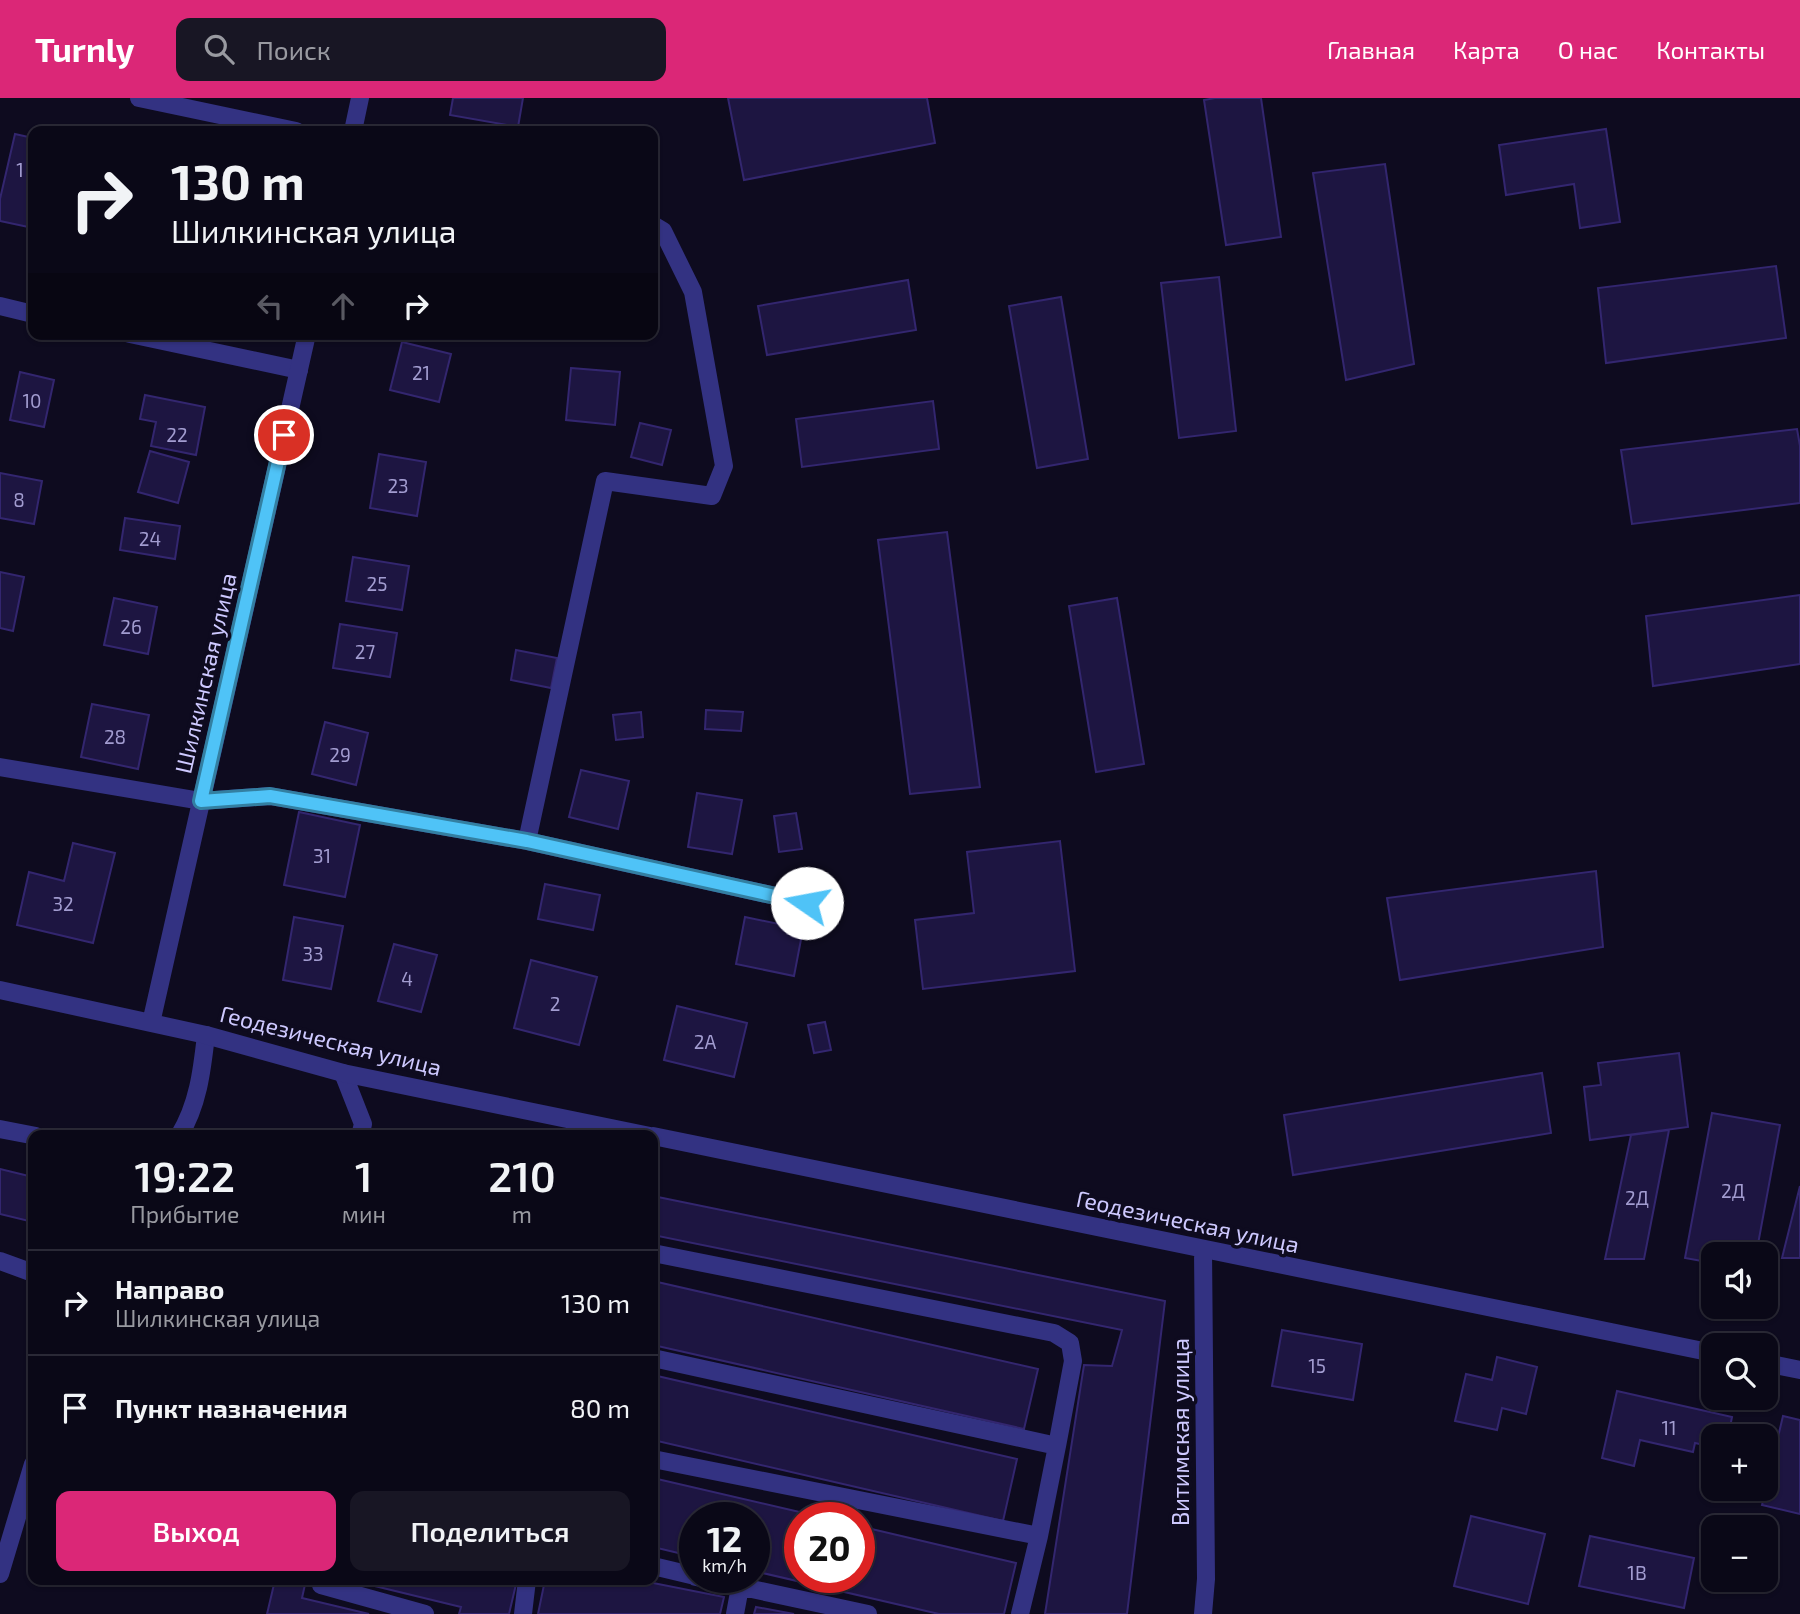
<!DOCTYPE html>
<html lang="ru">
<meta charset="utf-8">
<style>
body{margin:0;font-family:"Exo 2",sans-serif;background:#181624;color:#f1f3f6;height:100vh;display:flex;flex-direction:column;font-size:26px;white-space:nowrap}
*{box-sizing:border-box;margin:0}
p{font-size:23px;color:#999aa1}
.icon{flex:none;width:38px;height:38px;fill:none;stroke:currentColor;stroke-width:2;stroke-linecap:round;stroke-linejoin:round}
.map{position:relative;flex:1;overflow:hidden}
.sheet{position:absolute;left:28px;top:1032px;width:630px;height:455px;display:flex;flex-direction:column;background:#0a0817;border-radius:14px;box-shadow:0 2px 5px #0004,0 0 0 2px #2a2936}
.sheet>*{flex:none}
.top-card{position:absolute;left:28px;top:28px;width:630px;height:214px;border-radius:14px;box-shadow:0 2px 5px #0004,0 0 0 2px #2a2936;background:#0a0817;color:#f1f3f6;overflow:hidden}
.controls{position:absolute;left:1701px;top:1144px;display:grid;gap:14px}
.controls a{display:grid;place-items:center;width:77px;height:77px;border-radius:14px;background:#0a0817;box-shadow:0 2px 5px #0004,0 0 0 2px #2a2936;font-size:35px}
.speed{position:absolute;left:679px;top:1404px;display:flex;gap:14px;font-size:35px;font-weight:700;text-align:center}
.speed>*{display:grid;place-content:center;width:91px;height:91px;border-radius:50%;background:#0a0817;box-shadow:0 2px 5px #0004,0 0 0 2px #2a2936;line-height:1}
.speed small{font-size:18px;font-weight:400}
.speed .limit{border:10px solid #d22;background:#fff;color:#111}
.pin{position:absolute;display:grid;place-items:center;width:60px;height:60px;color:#fff;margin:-30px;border:4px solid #fff;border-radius:50%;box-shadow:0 2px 7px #0007}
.me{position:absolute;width:77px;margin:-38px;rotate:282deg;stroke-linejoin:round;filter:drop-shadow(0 0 5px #0008)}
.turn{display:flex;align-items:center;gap:24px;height:147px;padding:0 28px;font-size:32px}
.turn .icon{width:91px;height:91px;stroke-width:2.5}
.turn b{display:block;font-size:49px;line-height:60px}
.lanes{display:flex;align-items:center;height:66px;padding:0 28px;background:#0003;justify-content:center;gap:35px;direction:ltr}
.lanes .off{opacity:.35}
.eta{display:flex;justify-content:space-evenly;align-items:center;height:119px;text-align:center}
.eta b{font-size:42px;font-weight:600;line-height:49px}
.primary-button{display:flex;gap:14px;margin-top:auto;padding:14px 28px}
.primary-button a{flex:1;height:80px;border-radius:14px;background:#db2777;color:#fff;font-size:28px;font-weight:600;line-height:80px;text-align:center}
.primary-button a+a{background:#181624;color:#f1f3f6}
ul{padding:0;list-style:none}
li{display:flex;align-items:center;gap:21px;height:105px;padding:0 28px;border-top:2px solid #2a2936}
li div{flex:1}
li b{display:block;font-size:26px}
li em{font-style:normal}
header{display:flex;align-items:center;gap:42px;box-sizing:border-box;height:98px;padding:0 35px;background:#db2777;color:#fff}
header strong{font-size:33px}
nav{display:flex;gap:38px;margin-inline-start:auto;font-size:24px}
.search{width:490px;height:63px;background:#181624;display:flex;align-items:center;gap:18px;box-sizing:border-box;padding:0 24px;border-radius:14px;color:#999aa1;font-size:26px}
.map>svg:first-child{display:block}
.building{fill:#1d1541;stroke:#33266f;stroke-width:2}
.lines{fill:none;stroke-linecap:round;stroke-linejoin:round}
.service{stroke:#333282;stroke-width:18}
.minor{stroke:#333282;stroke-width:18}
.route-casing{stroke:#337fa1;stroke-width:18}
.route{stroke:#4fc3f7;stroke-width:12}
.labels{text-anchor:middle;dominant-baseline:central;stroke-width:7;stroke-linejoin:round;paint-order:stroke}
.number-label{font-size:19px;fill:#a29cd0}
.street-label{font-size:23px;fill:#cec9ff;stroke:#0e0b1f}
</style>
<header>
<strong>Turnly</strong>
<div class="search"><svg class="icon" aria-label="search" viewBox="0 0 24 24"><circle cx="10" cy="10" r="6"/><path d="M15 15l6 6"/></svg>Поиск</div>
<nav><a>Главная</a><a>Карта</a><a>О нас</a><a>Контакты</a></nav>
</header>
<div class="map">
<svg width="1800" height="1516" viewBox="0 0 1800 1516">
<rect width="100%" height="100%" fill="#0e0b1f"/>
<!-- building -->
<path class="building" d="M 453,0 L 523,0 L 518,29 L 450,17 Z
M 728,0 L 927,0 L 935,45 L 744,82 Z
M 1215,0 L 1261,0 L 1281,139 L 1226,147 L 1204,2 Z
M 1606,31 L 1620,124 L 1580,130 L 1574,86 L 1506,97 L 1499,47 Z
M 15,36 L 33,40 L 33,130 L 0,123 L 0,101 Z
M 1385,66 L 1414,266 L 1346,282 L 1313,75 Z
M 1776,168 L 1786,240 L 1606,265 L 1598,190 Z
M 1219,179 L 1236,333 L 1179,340 L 1161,185 Z
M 908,182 L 916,232 L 767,257 L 758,208 Z
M 1061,199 L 1088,361 L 1037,370 L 1009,208 Z
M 402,244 L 451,256 L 439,304 L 390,292 Z
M 571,270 L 620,274 L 615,327 L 566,322 Z
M 20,274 L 54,282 L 44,329 L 10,322 Z
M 145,297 L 205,309 L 196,357 L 151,348 L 156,324 L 140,321 Z
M 933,303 L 939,351 L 802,369 L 796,321 Z
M 640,325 L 671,332 L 662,367 L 631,359 Z
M 1797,331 L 1800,348 L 1800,405 L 1632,426 L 1621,352 Z
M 150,353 L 189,364 L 178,405 L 138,394 Z
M 379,356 L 426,364 L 417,418 L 370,410 Z
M 0,375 L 42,383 L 34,426 L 0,420 Z
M 125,420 L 180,428 L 175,461 L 120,452 Z
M 947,434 L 980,689 L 910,696 L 878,442 Z
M 353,459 L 409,468 L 402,512 L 346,503 Z
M 0,474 L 24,479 L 13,533 L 0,530 Z
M 1800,497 L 1800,566 L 1653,588 L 1646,518 Z
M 114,500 L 157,509 L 148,556 L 104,547 Z
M 1117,500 L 1144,666 L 1096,674 L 1069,508 Z
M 340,526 L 397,535 L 390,579 L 333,570 Z
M 516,552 L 557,560 L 551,590 L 511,582 Z
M 92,606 L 149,617 L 138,671 L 81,659 Z
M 706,612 L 743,614 L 741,633 L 705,631 Z
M 641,614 L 643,639 L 616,642 L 613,617 Z
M 325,624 L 368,635 L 356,687 L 312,676 Z
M 581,672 L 629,683 L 618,731 L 569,719 Z
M 697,695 L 742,702 L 732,756 L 688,749 Z
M 299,714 L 360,727 L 345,799 L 284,787 Z
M 796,715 L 802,751 L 779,754 L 774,718 Z
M 1060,743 L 1075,873 L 923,891 L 915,822 L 974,815 L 967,754 Z
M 73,745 L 115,755 L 93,845 L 17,827 L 29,774 L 64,783 Z
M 1596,773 L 1603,849 L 1400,882 L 1387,800 Z
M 545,786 L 600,797 L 593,832 L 538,821 Z
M 294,819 L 343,828 L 331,891 L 283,882 Z
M 745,819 L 803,831 L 794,878 L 736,866 Z
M 394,846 L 437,857 L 421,914 L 378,903 Z
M 531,862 L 597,879 L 579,947 L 514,930 Z
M 677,908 L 747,925 L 734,979 L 664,962 Z
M 825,924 L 831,952 L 814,955 L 808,927 Z
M 1679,955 L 1688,1029 L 1590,1042 L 1584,989 L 1601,987 L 1598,965 Z
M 1542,975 L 1551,1035 L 1293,1077 L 1284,1017 Z
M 1712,1015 L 1780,1027 L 1756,1157 L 1713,1157 L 1713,1165 L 1685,1160 Z
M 1669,1032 L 1644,1161 L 1605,1161 L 1631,1037 Z
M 0,1071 L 33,1079 L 33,1124 L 0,1116 Z
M 1800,1088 L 1800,1160 L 1782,1160 Z
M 653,1098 L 1165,1203 L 1127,1516 L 1045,1516 L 1084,1267 L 1112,1268 L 1122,1232 L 653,1137 Z
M 653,1183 L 1038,1271 L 1024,1331 L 653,1247 Z
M 1282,1232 L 1362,1246 L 1353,1302 L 1272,1288 Z
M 1497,1259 L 1537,1269 L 1526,1316 L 1502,1310 L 1497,1332 L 1455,1323 L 1466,1276 L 1492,1282 Z
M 653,1277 L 1017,1361 L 1003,1423 L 653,1342 Z
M 1617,1293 L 1732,1319 L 1728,1339 L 1713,1339 L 1713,1349 L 1695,1345 L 1693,1354 L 1640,1342 L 1634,1368 L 1602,1360 Z
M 1783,1318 L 1800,1322 L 1800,1416 L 1762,1407 Z
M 653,1380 L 821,1419 L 800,1419 L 800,1479 L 859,1479 L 859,1428 L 1016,1465 L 1004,1516 L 939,1516 L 754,1473 L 754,1419 L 695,1419 L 695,1459 L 653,1449 Z
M 1471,1418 L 1545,1436 L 1528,1506 L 1454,1488 Z
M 1590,1438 L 1694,1460 L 1684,1510 L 1579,1488 Z
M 275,1482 L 306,1482 L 302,1500 L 369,1516 L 267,1516 Z
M 350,1482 L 517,1482 L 509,1516 L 459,1516 L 461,1509 Z
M 545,1482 L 638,1482 L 724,1499 L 720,1516 L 538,1516 Z
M 756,1509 L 794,1516 L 754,1516 Z"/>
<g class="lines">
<!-- service -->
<path class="service" d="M 0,208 L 33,216
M 130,236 L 299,272
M 201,703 L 270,698 L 527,743 L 807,805
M 527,743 L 605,383 L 712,398 L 724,368 L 693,194 L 663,133 L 653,127
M 343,975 L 363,1026 L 360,1038
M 0,1031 L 36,1038
M 179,1038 C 198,1007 202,973 206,937
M 653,1155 L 1054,1235 L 1070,1245 L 1073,1263 L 1057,1348 L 653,1260
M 0,1163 L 33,1175
M 653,1361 L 1039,1438 L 1020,1516
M 1039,1438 L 1057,1348
M 653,1468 L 695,1478
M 0,1476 L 33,1366
M 696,1479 L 868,1516
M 321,1487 L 425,1516
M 523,1516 L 527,1482
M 735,1516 L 740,1489"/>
<!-- minor -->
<path class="minor" d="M 139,0 L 296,33
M 353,33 L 360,0
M 0,669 L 201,703
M 0,892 L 206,937 L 343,975 L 650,1038
M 151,925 L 307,236
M 653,1038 L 1713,1255
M 1766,1265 L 1800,1272
M 1203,1516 L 1206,1481 L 1203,1152"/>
</g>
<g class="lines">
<!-- route casing -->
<g class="route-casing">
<path id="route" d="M 284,337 L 201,703 L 270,698 L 527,743 L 807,805"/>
</g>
<!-- route -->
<use href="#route" class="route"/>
</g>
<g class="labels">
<!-- number labels -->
<g class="number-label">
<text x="20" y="71">1</text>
<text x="421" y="274">21</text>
<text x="32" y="302">10</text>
<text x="177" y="336">22</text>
<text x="398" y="387">23</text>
<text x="19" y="401">8</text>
<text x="150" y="440">24</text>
<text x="377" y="485">25</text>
<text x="131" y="528">26</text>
<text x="365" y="553">27</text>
<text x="115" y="638">28</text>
<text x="340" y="656">29</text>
<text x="322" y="757">31</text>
<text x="63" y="805">32</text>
<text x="313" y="855">33</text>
<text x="407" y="880">4</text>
<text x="555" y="905">2</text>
<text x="705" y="943">2А</text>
<text x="1733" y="1092">2Д</text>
<text x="1637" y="1099">2Д</text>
<text x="1317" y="1267">15</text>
<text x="1669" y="1329">11</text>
<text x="1637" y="1474">1В</text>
</g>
<!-- street labels -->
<g class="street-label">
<text transform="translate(205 575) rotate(-77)">Шилкинская улица</text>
<text transform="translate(331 942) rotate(14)">Геодезическая улица</text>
<text transform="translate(1188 1123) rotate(12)">Геодезическая улица</text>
<text transform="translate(1180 1334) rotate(-90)">Витимская улица</text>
</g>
</g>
</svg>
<div class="controls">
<a><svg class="icon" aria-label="sound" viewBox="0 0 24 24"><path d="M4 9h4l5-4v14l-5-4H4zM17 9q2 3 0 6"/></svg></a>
<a><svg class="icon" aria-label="search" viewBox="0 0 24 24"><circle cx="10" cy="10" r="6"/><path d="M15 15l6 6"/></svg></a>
<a>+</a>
<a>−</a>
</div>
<div class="speed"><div>12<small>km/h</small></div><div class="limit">20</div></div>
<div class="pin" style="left:284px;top:337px;background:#d93025"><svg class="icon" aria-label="arrive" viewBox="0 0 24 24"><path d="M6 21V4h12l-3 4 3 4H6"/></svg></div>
<svg class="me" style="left:807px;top:805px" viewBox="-20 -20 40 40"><circle r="19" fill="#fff"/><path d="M0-13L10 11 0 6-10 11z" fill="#4fc3f7"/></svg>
<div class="top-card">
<div class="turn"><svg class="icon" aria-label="right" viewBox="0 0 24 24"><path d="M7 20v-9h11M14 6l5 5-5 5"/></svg><div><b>130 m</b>Шилкинская улица</div></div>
<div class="lanes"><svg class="icon off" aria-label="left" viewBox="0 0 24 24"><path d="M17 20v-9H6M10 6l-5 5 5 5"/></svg><svg class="icon off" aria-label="ahead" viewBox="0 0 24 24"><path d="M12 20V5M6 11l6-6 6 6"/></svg><svg class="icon" aria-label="right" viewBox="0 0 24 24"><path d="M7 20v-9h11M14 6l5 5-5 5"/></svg></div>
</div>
<section class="sheet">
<div class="eta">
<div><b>19:22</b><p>Прибытие</p></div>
<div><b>1</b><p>мин</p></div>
<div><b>210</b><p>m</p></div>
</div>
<ul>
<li><svg class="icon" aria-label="right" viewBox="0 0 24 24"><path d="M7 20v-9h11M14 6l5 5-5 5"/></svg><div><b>Направо</b><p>Шилкинская улица</p></div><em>130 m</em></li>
<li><svg class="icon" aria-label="arrive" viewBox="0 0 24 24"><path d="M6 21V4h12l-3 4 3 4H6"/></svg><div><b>Пункт назначения</b></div><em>80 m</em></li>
</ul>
<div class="primary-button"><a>Выход</a><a>Поделиться</a></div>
</section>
</div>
